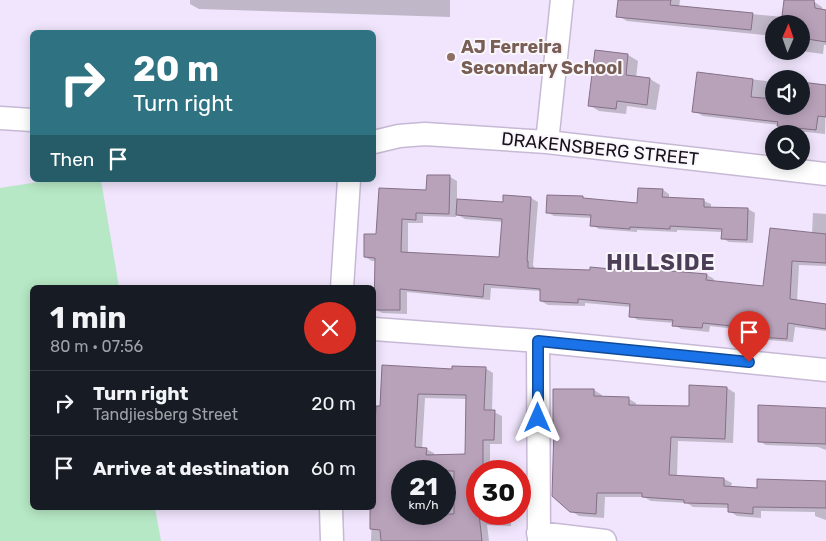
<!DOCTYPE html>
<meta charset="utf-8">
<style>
body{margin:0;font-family:Rubik,sans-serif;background:#242831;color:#f1f3f6;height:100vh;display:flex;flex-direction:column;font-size:19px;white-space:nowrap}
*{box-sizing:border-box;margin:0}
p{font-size:16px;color:#9ea1a6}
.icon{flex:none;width:28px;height:28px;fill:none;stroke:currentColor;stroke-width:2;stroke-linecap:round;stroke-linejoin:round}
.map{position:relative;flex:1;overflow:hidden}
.panel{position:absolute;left:30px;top:285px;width:346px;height:225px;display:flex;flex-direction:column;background:#171b24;border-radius:8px;box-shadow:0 2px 12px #0003}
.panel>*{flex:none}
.guide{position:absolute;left:30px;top:30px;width:346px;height:152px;border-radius:8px;box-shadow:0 2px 12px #0003;background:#2f7383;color:#fff;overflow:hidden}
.needle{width:32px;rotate:2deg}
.fabs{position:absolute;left:765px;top:15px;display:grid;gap:10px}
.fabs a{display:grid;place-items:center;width:45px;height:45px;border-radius:50%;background:#171b24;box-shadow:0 2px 12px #0003;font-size:25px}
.speed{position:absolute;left:391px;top:460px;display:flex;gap:10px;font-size:25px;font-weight:700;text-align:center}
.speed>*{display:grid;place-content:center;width:65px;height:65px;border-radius:50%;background:#171b24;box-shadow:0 2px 12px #0003;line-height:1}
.speed small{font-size:12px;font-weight:400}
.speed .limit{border:8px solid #d22;background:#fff;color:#111}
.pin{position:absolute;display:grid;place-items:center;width:42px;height:42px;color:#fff;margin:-51px -21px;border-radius:50% 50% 50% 0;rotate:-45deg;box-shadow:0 0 5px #0007}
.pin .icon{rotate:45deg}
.me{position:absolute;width:55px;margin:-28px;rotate:0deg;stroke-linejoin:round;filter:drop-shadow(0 0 4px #0008)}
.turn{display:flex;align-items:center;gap:18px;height:105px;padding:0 20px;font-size:22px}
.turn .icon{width:65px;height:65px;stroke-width:2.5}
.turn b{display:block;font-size:35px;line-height:42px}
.then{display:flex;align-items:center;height:48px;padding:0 20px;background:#0003;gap:10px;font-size:19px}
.round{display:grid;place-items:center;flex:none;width:52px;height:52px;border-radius:26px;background:#242831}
.head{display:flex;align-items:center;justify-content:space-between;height:85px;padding:0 20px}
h1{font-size:30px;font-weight:700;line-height:38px}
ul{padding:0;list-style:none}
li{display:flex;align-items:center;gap:15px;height:65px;padding:0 20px;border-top:1px solid #363941}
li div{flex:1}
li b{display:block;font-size:19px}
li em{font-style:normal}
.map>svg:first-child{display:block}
.green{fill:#b6e8c5}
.shadow{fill:#0003;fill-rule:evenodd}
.building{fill:#b8a2ba;stroke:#857087;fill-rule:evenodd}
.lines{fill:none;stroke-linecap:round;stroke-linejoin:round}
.street-casing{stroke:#c7b9d5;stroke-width:25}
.street{stroke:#fff;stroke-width:22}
.route-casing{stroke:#114b97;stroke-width:12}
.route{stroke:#1a73e8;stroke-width:9}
.education-dot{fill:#8d6e63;stroke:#f9f6fc;stroke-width:2}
.labels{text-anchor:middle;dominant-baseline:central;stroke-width:4;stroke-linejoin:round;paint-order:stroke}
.education-label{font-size:18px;font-weight:bold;fill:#785e54;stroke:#f9f6fc;text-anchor:start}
.street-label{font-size:18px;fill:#17121c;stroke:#f9f6fc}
.district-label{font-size:22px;font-weight:bold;letter-spacing:1px;fill:#4b3e56;stroke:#f9f6fc}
</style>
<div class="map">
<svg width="826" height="541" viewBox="0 0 826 541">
<rect width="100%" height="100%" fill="#f0e5fc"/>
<!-- green -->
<path class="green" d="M 51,180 L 101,180 L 119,287 L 32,288 L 32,508 L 155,508 L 161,541 L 0,541 L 0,188 Z"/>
<!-- shadow -->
<path class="shadow" d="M 190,0 L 450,0 L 450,17 L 199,9 L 190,4 Z
M 620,0 L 680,0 L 679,7 L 783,17 L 785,0 L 813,1 L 822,7 L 823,11 L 826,11 L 826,45 L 824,45 L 823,54 L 801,51 L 801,24 L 774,24 L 774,36 L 627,21 L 618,16 Z
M 596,51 L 628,55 L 638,61 L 636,78 L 650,79 L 660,85 L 656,110 L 627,106 L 626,114 L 599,111 L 589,105 Z
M 698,73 L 774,82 L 774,106 L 801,106 L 826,86 L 825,134 L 788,130 L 779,125 L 703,116 L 694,111 Z
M 450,177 L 457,181 L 457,200 L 504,203 L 531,198 L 538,202 L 533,265 L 535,269 L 634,273 L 659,268 L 665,272 L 707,275 L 714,279 L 713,282 L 764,287 L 812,234 L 813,213 L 826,214 L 826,266 L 799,265 L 797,301 L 826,305 L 826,331 L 795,327 L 793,342 L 769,340 L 762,336 L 762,332 L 710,326 L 709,332 L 681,329 L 674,325 L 674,323 L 638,320 L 631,316 L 631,307 L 585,303 L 585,306 L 548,305 L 541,301 L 542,291 L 491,288 L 490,300 L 407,292 L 407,314 L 382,313 L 375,309 L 376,261 L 372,261 L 365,257 L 377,235 L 427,192 ZM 456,214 L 465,219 L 503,222 L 500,259 L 408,253 L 408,223 L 423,223 L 423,216 L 456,217 Z
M 663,190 L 669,194 L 669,199 L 704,201 L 711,204 L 711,208 L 748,209 L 755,213 L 753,243 L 729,242 L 722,238 L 723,232 L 677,230 L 677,232 L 637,230 L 637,232 L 599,229 L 592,225 L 592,218 L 554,216 L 547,212 L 583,198 L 586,200 L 638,204 Z
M 485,368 L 493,373 L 492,411 L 502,416 L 502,444 L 490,444 L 490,471 L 478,471 L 478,514 L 511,514 L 511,526 L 487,525 L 489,541 L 371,541 L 372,508 L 374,508 L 374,446 L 381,407 L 453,370 ZM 425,398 L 467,399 L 466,455 L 434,456 L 434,453 L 426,449 L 422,449 ZM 402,471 L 445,471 L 445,514 L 402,514 Z
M 727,388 L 735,393 L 733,443 L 678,441 L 677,476 L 724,479 L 732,483 L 731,487 L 758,489 L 826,482 L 826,520 L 815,516 L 815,512 L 761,511 L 761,518 L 737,516 L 729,511 L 729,508 L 693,507 L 687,503 L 651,501 L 644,497 L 605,497 L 604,518 L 579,516 L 571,511 L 594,390 L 602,395 L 602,397 L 629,399 L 636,403 L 636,406 L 690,407 Z
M 826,408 L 826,450 L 818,447 L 766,445 L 759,441 Z"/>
<!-- building -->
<path class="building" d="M 618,0 L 671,0 L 670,5 L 753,13 L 751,30 L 616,17 Z
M 784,0 L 814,0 L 815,8 L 826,10 L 826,42 L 801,38 L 801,24 L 781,24 Z
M 595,50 L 628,54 L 626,75 L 650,78 L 647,105 L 617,101 L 616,109 L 588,106 Z
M 697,72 L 753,79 L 751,97 L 774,99 L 774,106 L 801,106 L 801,82 L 826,85 L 826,117 L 818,116 L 816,130 L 777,126 L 778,122 L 692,112 Z
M 427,175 L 450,175 L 449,214 L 416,213 L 416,220 L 402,219 L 401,252 L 499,257 L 502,219 L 456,215 L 457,199 L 503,202 L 503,195 L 531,197 L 527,261 L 528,261 L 528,268 L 590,270 L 590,267 L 632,271 L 633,265 L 659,267 L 659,270 L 707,274 L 706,280 L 763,286 L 770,228 L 826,234 L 826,263 L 792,261 L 790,299 L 826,304 L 826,329 L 788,323 L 787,339 L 761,337 L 761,329 L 703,323 L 702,328 L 672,326 L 673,320 L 629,317 L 630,304 L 578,299 L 578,303 L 540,301 L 540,289 L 484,284 L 483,297 L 400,289 L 400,310 L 374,310 L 375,258 L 364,257 L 364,234 L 376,234 L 379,188 L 426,190 Z
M 638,188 L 663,189 L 662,197 L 704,199 L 704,207 L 748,208 L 747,240 L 721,239 L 722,229 L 670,226 L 670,229 L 630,227 L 630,229 L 590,226 L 591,215 L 546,213 L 547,195 L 583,196 L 583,198 L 637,203 Z
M 382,365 L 452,369 L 452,366 L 486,367 L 484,410 L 495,410 L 494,440 L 483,440 L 483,471 L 478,471 L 478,514 L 479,514 L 482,541 L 381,541 L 380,530 L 370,529 L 370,508 L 374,508 L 374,445 L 376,406 L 380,406 ZM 418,394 L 466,395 L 465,454 L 426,455 L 427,448 L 415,447 ZM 402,471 L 454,471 L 454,514 L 402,514 Z
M 689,385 L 727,387 L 725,439 L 671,437 L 669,475 L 724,478 L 724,486 L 757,488 L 757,479 L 826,481 L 826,508 L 753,507 L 753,514 L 728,512 L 728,504 L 684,503 L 684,500 L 642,497 L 642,493 L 597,493 L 596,514 L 570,512 L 552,496 L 554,427 L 553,427 L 553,389 L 594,389 L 594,396 L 629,397 L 629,405 L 689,406 Z
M 758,405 L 826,408 L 826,444 L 758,442 Z"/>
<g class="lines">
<!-- street casing -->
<g class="street-casing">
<path id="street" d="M 0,118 L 32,120
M 374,142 L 399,136 L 425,134 L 547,142 L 826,174
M 547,142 L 562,0
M 342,288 L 349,180
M 374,329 L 538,341 L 826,370
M 538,341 L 539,541
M 331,508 L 332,541
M 538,533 L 605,541"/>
</g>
<!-- street -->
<use href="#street" class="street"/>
</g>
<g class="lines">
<!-- route casing -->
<g class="route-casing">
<path id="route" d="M 538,418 L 538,341 L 749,362"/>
</g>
<!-- route -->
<use href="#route" class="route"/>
</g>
<!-- markers -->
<circle class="education-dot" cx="451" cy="57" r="5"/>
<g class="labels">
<!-- education labels -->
<g class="education-label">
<text x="461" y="47">AJ Ferreira<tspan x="461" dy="21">Secondary School</tspan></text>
</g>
<!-- street labels -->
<g class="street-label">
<text transform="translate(600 149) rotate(6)">DRAKENSBERG STREET</text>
</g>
<!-- district labels -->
<g class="district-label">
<text x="661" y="262">HILLSIDE</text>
</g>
</g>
</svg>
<div class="fabs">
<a><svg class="needle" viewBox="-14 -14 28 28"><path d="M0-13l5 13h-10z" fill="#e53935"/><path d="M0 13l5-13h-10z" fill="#9ea1a6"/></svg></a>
<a><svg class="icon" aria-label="sound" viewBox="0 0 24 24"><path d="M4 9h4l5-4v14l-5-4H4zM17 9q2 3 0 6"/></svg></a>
<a><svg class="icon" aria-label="search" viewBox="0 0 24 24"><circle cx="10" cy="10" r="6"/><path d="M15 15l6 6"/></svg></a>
</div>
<div class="speed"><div>21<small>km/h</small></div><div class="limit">30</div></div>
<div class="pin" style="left:749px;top:362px;background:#d93025"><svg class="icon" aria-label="arrive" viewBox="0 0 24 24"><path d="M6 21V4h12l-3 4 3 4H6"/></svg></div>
<svg class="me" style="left:538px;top:418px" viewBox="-20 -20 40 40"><path d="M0-17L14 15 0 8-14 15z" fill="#1a73e8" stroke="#fff" stroke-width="4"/></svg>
<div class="guide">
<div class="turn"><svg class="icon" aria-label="right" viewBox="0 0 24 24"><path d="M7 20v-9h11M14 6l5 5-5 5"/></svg><div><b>20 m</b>Turn right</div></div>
<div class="then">Then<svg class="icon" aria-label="arrive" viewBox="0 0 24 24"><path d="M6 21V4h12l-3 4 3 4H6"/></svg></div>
</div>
<section class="panel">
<div class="head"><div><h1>1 min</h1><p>80 m · 07:56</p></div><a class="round" style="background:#d93025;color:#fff"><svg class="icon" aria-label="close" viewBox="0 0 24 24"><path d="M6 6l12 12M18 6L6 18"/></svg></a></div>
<ul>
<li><svg class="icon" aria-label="right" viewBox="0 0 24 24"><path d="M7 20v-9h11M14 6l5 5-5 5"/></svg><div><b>Turn right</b><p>Tandjiesberg Street</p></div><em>20 m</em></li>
<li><svg class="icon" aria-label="arrive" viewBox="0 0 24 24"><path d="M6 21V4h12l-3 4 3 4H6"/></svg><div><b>Arrive at destination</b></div><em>60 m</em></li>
</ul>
</section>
</div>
